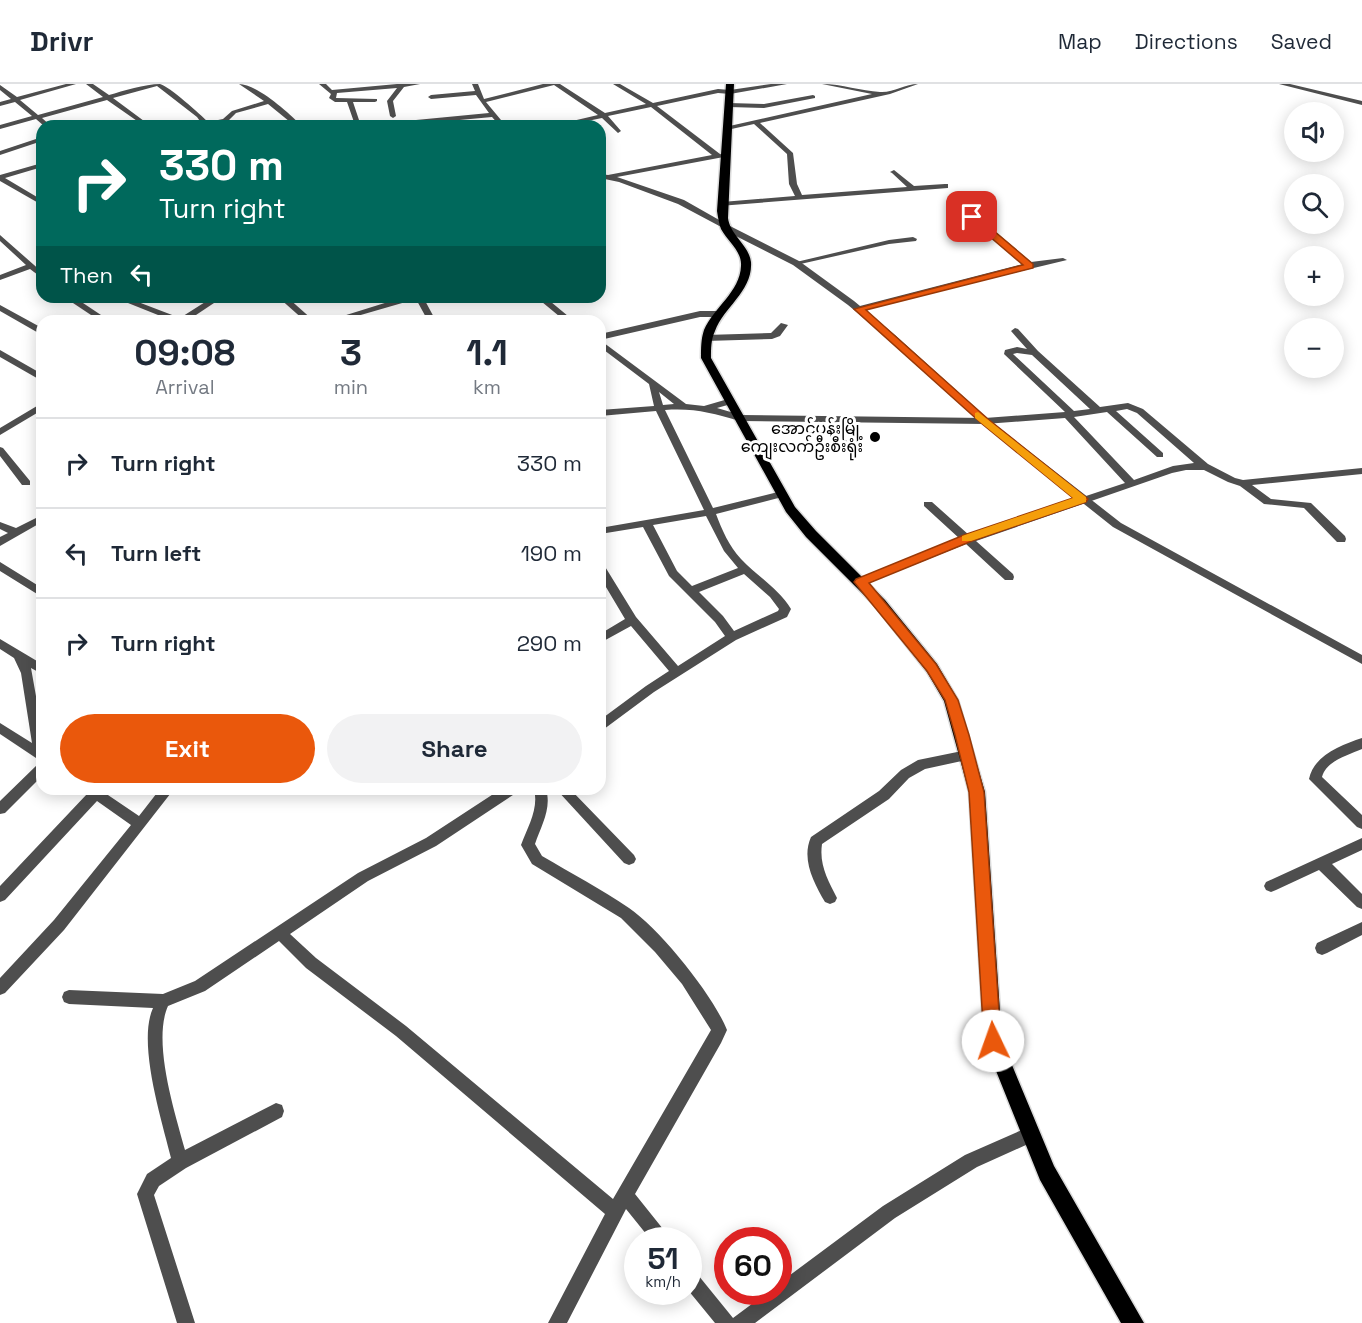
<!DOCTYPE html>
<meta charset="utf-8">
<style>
body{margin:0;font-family:"Space Grotesk","Noto Sans Myanmar",sans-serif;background:#f2f2f3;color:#1f2937;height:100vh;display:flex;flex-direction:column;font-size:22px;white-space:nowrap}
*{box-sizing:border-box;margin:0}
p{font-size:20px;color:#747a83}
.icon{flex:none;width:33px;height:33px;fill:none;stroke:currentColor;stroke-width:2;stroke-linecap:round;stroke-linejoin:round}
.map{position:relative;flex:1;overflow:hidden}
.panel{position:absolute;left:36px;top:231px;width:570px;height:480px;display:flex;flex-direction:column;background:#fff;border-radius:18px;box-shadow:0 3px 15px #0003}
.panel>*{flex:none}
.banner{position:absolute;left:36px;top:36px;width:570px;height:183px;border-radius:18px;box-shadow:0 3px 15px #0003;background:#00695c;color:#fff;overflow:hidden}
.buttons{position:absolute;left:1284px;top:18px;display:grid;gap:12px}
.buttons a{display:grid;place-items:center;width:60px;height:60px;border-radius:50%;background:#fff;box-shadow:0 3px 15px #0003;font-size:30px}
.speed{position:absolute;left:624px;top:1143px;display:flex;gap:12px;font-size:30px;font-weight:700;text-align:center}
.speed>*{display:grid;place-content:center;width:78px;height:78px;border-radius:50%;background:#fff;box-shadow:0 3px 15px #0003;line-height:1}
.speed small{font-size:15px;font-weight:400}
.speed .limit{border:9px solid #d22;background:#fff;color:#111}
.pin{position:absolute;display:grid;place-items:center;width:51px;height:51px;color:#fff;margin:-26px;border-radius:12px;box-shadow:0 3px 9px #0006}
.me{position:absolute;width:66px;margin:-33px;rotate:357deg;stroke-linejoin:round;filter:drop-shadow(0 0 4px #0008)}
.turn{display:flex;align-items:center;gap:21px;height:126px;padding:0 24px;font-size:27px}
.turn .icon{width:78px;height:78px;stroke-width:2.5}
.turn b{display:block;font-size:42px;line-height:51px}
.then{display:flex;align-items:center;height:57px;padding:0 24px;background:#0003;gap:12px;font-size:22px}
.eta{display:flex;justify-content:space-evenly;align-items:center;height:102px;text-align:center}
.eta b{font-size:36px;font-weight:700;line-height:42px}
.action{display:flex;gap:12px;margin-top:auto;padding:12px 24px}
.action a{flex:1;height:69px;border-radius:36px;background:#ea580c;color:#fff;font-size:24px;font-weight:700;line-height:69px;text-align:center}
.action a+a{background:#f2f2f3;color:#1f2937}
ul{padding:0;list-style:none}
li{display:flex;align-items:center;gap:18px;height:90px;padding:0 24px;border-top:2px solid #e0e1e3}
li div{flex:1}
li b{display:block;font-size:22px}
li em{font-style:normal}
header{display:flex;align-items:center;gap:36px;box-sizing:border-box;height:84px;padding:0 30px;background:#fff;border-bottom:2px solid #e0e1e3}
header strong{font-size:28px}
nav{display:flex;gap:33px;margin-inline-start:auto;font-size:21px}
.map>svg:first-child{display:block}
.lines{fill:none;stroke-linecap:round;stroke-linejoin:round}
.primary-casing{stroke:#dbdbdb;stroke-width:3}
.minor{fill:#4e4e4e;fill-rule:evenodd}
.tertiary{fill:#4e4e4e;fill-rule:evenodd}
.primary{fill:#000;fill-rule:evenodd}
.route{fill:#ea580c;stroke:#983908;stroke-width:1.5}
.slow{fill:#f59e0b}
.poi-dot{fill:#000;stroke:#fff;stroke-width:2}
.labels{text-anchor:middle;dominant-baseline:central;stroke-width:6;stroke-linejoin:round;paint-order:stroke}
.far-poi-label{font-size:16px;fill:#000;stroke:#fff;text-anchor:end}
</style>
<header>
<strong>Drivr</strong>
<nav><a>Map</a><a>Directions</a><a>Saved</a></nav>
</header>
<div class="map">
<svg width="1362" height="1239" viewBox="0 0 1362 1239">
<rect width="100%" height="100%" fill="#fff"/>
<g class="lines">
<!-- primary casing -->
<g class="primary-casing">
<path id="primary" d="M 726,0 L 734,0 L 728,134 C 730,151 749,161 751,178 C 753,207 724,223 715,247 C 711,256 711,264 711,274 L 795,423 L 816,447 L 885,516 L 937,580 L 958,616 L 985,708 L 1002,957 L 1054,1082 L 1144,1239 L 1121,1239 L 1040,1096 L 984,957 L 969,708 L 944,617 L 927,588 L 875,522 L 806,453 L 786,428 L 701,274 C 701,264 701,255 704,246 C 714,223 740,208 741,182 C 742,167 728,158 721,145 C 719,140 718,133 717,127 Z"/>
</g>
<!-- minor -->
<path class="minor" d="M 66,0 L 76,0 L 20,16 L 38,31 L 103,13 L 86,0 L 93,0 L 109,11 C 123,7 145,0 160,0 C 169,2 201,31 208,38 L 223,35 L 232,27 L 264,17 L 239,0 C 257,0 289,29 302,42 L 295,42 L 268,20 L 236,29 L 227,38 L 211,42 L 197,42 L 202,40 L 197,33 L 157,2 L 113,14 L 144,37 L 144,39 L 140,39 L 107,16 L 42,34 L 51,42 L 44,42 L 36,35 L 0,45 L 0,41 L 32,32 L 15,18 L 0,22 L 0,18 L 11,15 L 0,6 L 0,1 L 17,13 Z
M 319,0 L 326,0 L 332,6 L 397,0 L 420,0 L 404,3 L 393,17 L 396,32 L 393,34 L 390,32 L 387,17 L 397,4 L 337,9 L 336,14 L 377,15 L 377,17 L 375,18 L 353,18 L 361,42 L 355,41 L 347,18 L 335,18 L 329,14 L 331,10 Z
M 472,0 L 478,0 L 484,15 L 543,0 L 560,0 L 605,29 L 646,20 L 613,0 L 620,0 L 653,19 L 718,5 L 730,6 L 771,0 L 787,0 L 730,10 L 718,9 L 657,22 L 720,70 L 729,72 L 617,93 L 684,116 L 728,141 L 728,145 L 725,145 L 678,120 L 619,98 L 600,94 L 600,90 L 608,91 L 712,71 L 651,23 L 608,32 L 621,47 L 618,49 L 602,34 L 563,42 L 551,42 L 598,31 L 554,1 L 486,18 L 506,42 L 500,42 L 492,33 L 416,40 L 413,38 L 416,36 L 489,29 L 476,11 L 431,15 L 428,13 L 431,11 L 475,7 Z
M 822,0 C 842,0 861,7 880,8 C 893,9 905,0 918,0 L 890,10 L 760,39 L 793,69 L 797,100 L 802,111 L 907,103 L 892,89 L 890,88 L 894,86 L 914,102 L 945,100 L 948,100 L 948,104 L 719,122 L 718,120 L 722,118 L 795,112 L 789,100 L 787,70 L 754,40 L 727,46 L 724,44 L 725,43 L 872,10 Z
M 1279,0 L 1290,0 L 1362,17 L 1362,21 Z
M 813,11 L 815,12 L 815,14 L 764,24 L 729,23 L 726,21 L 729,19 L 764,20 Z
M 42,53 L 42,57 L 0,71 L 0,67 Z
M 42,79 L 42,83 L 5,94 L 42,116 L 42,121 L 0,97 L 0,91 Z
M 952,116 L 958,116 L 1031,178 L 1063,174 L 1067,176 L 856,227 L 856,223 L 1023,180 L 952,120 Z
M 0,151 L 42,188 L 42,194 L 30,185 L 0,196 L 0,191 L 26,181 L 0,157 Z
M 913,153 L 917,155 L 916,157 L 889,160 L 796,181 L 792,179 L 889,156 Z
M 64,213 L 74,213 L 110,237 L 100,237 Z
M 113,213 L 125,213 L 180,234 L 213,213 L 223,213 L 187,237 L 173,237 Z
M 278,213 L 287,213 L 314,237 L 305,237 Z
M 404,213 L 423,213 L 436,237 L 428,237 L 416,215 L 340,237 L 327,237 Z
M 536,213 L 545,213 L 574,237 L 565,237 Z
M 0,221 L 42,244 L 42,251 L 0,227 Z
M 700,227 L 717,227 L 721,230 L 717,233 L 700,233 L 600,256 L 600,250 Z
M 781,239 L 788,241 L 780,252 L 772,255 L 706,257 L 702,254 L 706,251 L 771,249 Z
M 1015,244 L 1018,245 L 1038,267 L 1100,323 L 1128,319 L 1143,325 L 1208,380 L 1235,394 L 1243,396 L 1362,384 L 1362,390 L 1252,401 L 1271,415 L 1311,419 L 1345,452 L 1346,455 L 1345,458 L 1337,458 L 1304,424 L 1264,420 L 1240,402 L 1228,398 L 1204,386 L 1186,386 L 1172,389 L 976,457 L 1013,490 L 1014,493 L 1013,496 L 1005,496 L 966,460 L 861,502 L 856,498 L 857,495 L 960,455 L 924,422 L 924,418 L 932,418 L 969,451 L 1125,399 L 1065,334 L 985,340 L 740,337 C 711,329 695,324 665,326 L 713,424 L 782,407 L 787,410 L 786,412 L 716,430 C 722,446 729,462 741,475 C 757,492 778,504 791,525 L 787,533 L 736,556 L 654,608 L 600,648 L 600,636 L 646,602 L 669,587 L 631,542 L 600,559 L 600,550 L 625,535 L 600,493 L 600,480 L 604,481 L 636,533 L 678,582 L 725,552 L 715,538 L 669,492 L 643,443 L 600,450 L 600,444 L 704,426 L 656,327 L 600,332 L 600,326 L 654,322 L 649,300 L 600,263 L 600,256 L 686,320 L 704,322 L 728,315 L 733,318 L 731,320 L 717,324 L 741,331 L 985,334 L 1065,328 L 1004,270 L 1005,266 L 1017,263 L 1027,265 L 1011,247 ZM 1017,269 L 1032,271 L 1090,325 L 1074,327 L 1013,270 ZM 659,308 L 674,320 L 663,321 ZM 1127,325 L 1137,329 L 1194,379 L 1173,382 L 1134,396 L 1074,333 L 1107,328 L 1157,373 L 1163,373 L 1163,369 L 1116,327 ZM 706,432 L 724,467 L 738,484 L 692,502 L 677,487 L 653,441 ZM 744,490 L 770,513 L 779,525 L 778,527 L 734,547 L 723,532 L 699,508 Z
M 0,266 L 42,290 L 42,297 L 0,273 Z
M 42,319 L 42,326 L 0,351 L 0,344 Z
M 0,363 L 3,364 L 30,397 L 30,401 L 22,401 L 0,372 Z
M 42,431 L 42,438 L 0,462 L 0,453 L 8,449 L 0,445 L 0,438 L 16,444 Z
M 0,478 L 42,504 L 42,513 L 0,487 Z
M 0,555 L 42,580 L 42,590 L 31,584 L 42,646 L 42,678 L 0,650 L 0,639 L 32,659 L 21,589 L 14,574 L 0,565 Z
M 1362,654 L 1362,665 C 1348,671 1326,677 1322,693 L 1362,731 L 1362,745 L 1357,743 L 1309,695 C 1314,671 1341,661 1362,654 Z
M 967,666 L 971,667 L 973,671 L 971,675 L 925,685 L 909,694 L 889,715 L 822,760 C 819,781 828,796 837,814 L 835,818 L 830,820 L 825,818 C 814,799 801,775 811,753 L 879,707 L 901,686 L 918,676 Z
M 42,679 L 42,692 L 5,729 L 0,730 L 0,717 L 38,680 Z
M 83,705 L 106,705 L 105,709 L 139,732 L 160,705 L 174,705 L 64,846 L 5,909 L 0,911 L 0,894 L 54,836 L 131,741 L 97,717 L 5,816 L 0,818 L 0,802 L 87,710 Z
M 501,705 L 517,705 L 516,709 L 436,762 L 368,797 L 290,850 L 316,874 L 406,942 L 613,1115 L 711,946 L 682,900 L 655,868 L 621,834 L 532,780 L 521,761 C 528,742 539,725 534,705 L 546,705 C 552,725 541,742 535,760 L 542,772 C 571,789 601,805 629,824 C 660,845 713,911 727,946 L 721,959 L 635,1110 L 667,1150 L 669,1156 L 651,1156 L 626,1125 L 567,1239 L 548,1239 L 605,1130 L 396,952 L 306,884 L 279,857 L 205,907 L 168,922 C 152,958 175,1029 185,1066 L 276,1019 L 282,1021 L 284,1027 L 282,1033 L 186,1084 L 159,1102 L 154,1111 L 195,1239 L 177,1239 L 137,1110 L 147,1090 L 171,1074 C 162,1037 137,959 153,924 L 69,920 L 64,918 L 62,913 L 64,908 L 69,906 L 163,910 L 195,897 L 358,789 L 426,754 Z
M 556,705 L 570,705 L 634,771 L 636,775 L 634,779 L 629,781 L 624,779 Z
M 1362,754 L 1362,766 L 1332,780 L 1362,810 L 1362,825 L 1357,823 L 1319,786 L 1276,806 L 1271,808 L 1266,806 L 1264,802 L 1266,798 Z
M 1362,838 L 1362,851 L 1327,869 L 1322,871 L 1317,869 L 1315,864 L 1317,859 Z
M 1031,1042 L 1037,1044 L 1039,1050 L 1037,1056 L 977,1083 L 895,1134 L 755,1239 L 715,1239 L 688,1206 L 688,1184 L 694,1186 L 733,1234 L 768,1208 L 778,1208 L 778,1200 L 883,1122 L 965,1071 Z"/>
<!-- tertiary -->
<path class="tertiary" d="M 722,141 L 728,141 L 799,177 L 854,217 L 895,251 L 988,335 L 1121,439 L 1362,571 L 1362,580 L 1113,443 L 982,339 L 889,255 L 848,221 L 793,181 L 722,145 Z"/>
<!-- primary -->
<use href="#primary" class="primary"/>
</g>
<!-- route -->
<path class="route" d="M 969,131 L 975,131 L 1033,180 L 1033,184 L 866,226 L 988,335 L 1088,415 L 1086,418 L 972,457 L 869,499 L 936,580 L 958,616 L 969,651 L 984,708 L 1001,957 L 999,963 L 993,966 L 987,963 L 984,957 L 969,708 L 955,651 L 945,616 L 927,587 L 854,498 L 856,495 L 964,451 L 1073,414 L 981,339 L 854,225 L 1023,181 L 969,135 Z"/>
<!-- slow -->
<path class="slow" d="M 978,328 L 1086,413 L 1086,418 L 971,457 L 962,457 L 962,452 L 1073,414 L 975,334 L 975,329 Z"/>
<!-- markers -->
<circle class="poi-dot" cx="875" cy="353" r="6"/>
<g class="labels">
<!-- far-poi labels -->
<g class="far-poi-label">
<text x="863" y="344">အောင်ပန်းမြို့<tspan x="863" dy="18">ကျေးလက်ဦးစီးရုံး</tspan></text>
</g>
</g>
</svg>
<div class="buttons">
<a><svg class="icon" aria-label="sound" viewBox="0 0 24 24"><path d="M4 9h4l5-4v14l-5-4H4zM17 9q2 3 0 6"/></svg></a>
<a><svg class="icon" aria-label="search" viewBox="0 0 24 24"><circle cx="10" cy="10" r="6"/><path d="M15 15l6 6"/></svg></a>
<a>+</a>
<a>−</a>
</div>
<div class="speed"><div>51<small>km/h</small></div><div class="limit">60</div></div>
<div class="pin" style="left:972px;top:133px;background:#d93025"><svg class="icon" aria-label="arrive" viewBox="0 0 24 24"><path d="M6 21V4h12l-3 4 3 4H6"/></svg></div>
<svg class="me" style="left:993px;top:957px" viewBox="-20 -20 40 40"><circle r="19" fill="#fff"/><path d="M0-13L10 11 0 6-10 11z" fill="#ea580c"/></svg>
<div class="banner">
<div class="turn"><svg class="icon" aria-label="right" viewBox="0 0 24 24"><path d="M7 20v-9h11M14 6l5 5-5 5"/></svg><div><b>330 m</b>Turn right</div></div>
<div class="then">Then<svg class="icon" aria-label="left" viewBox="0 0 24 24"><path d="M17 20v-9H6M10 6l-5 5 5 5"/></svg></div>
</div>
<section class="panel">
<div class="eta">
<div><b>09:08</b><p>Arrival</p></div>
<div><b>3</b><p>min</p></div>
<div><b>1.1</b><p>km</p></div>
</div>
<ul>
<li><svg class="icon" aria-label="right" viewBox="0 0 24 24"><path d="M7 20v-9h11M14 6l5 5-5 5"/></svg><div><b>Turn right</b></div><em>330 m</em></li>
<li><svg class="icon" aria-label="left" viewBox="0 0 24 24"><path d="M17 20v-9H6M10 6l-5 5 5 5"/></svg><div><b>Turn left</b></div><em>190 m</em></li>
<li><svg class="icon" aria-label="right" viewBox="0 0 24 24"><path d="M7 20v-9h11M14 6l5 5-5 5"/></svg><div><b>Turn right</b></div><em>290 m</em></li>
</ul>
<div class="action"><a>Exit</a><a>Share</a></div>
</section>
</div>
